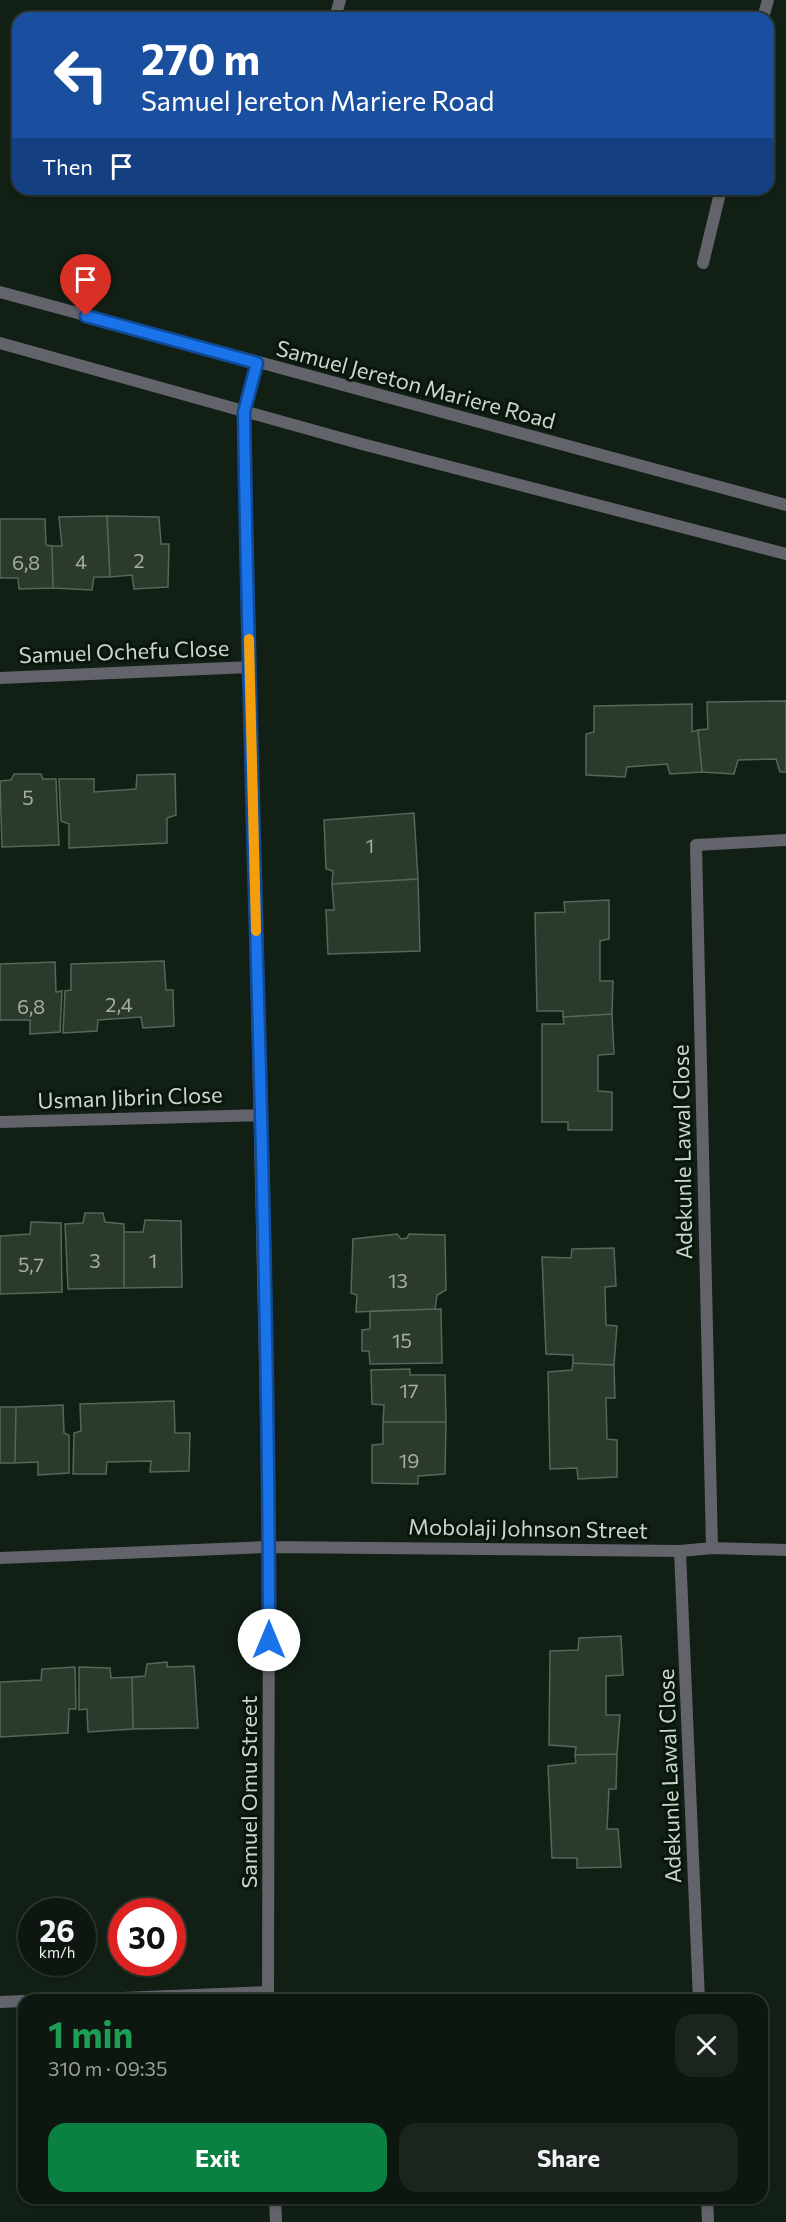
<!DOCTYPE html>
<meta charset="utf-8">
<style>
body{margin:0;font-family:Commissioner,sans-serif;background:#1b241d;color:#f1f3f6;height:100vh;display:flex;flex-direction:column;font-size:22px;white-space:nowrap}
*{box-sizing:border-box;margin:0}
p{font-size:20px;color:#9a9f9e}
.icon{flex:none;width:33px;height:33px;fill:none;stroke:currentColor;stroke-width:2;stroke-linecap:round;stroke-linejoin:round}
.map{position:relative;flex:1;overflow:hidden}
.sheet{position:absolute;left:18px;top:1994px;width:750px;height:210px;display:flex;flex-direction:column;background:#0d170f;border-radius:18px;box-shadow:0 2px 4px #0004,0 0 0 2px #2d362f}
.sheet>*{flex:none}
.guide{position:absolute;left:12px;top:12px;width:762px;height:183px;border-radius:18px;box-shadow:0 2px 4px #0004,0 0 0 2px #2d362f;background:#1a4fa0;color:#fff;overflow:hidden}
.speed{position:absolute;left:18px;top:1898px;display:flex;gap:12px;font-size:30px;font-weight:700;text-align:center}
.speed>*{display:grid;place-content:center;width:78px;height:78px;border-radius:50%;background:#0d170f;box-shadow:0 2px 4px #0004,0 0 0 2px #2d362f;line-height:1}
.speed small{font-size:15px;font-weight:400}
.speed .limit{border:9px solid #d22;background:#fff;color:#111}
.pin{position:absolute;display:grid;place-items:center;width:51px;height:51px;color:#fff;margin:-62px -26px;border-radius:50% 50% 50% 0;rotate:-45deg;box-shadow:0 0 6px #0007}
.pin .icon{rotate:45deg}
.me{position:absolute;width:66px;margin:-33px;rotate:0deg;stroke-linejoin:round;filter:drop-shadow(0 0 4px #0008)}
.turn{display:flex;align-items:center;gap:21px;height:126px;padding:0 30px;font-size:27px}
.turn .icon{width:78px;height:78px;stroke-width:2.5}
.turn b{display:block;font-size:42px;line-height:51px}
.then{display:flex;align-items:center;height:57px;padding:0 30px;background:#0003;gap:12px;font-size:22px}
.round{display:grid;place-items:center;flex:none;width:63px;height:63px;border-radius:18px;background:#1b241d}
.headline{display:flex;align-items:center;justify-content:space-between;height:102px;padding:0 30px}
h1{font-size:36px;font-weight:700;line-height:45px;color:#1e9e55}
.cta{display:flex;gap:12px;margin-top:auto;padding:12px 30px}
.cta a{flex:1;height:69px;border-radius:18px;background:#0b8043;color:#fff;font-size:24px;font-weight:700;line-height:69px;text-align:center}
.cta a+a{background:#1b241d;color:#f1f3f6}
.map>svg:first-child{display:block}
.building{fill:#2b3a2d;stroke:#566759;stroke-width:1.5}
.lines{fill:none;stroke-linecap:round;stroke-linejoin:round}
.service{stroke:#62636b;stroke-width:12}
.minor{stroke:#62636b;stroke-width:12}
.tertiary{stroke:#62636b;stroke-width:12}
.route-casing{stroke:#114b97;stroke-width:15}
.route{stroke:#1a73e8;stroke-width:10}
.slow{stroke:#f59e0b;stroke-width:10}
.labels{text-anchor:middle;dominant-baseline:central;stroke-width:6;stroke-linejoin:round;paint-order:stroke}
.number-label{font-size:20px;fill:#a4afa6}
.street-label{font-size:22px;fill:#cdd6ce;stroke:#08160b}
</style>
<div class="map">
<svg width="786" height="2222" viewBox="0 0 786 2222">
<rect width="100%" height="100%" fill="#111f14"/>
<!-- building -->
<path class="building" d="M 107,516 L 110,577 L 94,577 L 92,590 L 53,588 L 52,546 L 62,546 L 59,517 Z
M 107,516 L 159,517 L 161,544 L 169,544 L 168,587 L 134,589 L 132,575 L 110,577 Z
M 0,519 L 45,519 L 46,545 L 52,546 L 53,588 L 19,589 L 18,578 L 0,578 Z
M 786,701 L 786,772 L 780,772 L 776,759 L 738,760 L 734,774 L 702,772 L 698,730 L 708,729 L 707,702 Z
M 692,704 L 692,732 L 698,730 L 702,772 L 670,774 L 667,764 L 627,767 L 625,777 L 586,775 L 586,734 L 594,732 L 594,706 Z
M 14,774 L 41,774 L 43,779 L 56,779 L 59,845 L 2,847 L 0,781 L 11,780 Z
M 175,774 L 176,815 L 167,818 L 167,843 L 69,848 L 69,824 L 61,821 L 59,779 L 94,779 L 94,792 L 136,789 L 137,775 Z
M 414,813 L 418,879 L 332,884 L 333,871 L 326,869 L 324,820 Z
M 418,879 L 420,951 L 328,954 L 326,910 L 334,910 L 332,884 Z
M 609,900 L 609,939 L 600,941 L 600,981 L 613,981 L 612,1014 L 563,1017 L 563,1011 L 537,1011 L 535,913 L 565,912 L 564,902 Z
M 164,961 L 166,990 L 173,990 L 174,1026 L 143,1028 L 141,1017 L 98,1020 L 97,1031 L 63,1033 L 65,991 L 71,990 L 71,964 Z
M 55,962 L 56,992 L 62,991 L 60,1032 L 30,1034 L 30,1020 L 0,1020 L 0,964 Z
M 612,1014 L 614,1054 L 598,1055 L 598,1091 L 612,1092 L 612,1130 L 568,1130 L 568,1122 L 542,1122 L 542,1024 L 564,1024 L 563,1017 Z
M 85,1213 L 103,1213 L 105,1222 L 124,1224 L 124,1288 L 68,1289 L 65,1224 L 83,1223 Z
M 145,1220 L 181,1221 L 182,1287 L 124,1288 L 124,1232 L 143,1232 Z
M 31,1222 L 61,1223 L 62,1292 L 0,1294 L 0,1236 L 30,1234 Z
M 397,1234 L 401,1239 L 407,1238 L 409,1234 L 445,1235 L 446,1290 L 437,1295 L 435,1309 L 356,1312 L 357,1295 L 351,1293 L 353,1239 Z
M 614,1248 L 616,1286 L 605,1287 L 606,1325 L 617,1326 L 614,1365 L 573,1363 L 573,1355 L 546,1354 L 542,1257 L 571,1258 L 572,1249 Z
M 441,1309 L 442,1363 L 370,1364 L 369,1351 L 362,1351 L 362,1330 L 370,1329 L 370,1311 Z
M 573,1363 L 614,1365 L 615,1398 L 606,1398 L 607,1439 L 617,1440 L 617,1477 L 578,1479 L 577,1468 L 550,1469 L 548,1372 L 572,1370 Z
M 410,1369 L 410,1375 L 445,1375 L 446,1422 L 383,1422 L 384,1405 L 372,1404 L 371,1370 Z
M 174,1401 L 175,1433 L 190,1433 L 189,1471 L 150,1472 L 151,1461 L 107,1462 L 106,1474 L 73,1474 L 74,1433 L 81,1431 L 80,1404 Z
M 63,1405 L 64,1433 L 69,1435 L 69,1473 L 38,1475 L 38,1462 L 15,1463 L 16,1407 Z
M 0,1407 L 16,1407 L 15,1463 L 0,1463 Z
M 383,1422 L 446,1422 L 445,1474 L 418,1476 L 418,1484 L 372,1483 L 372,1445 L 383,1444 Z
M 621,1636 L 623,1675 L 606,1676 L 606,1715 L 620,1715 L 617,1754 L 575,1755 L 576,1747 L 549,1745 L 550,1651 L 578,1650 L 579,1638 Z
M 167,1662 L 167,1667 L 194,1666 L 198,1728 L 133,1729 L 132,1677 L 145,1676 L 147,1664 Z
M 75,1667 L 76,1709 L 69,1709 L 68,1733 L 0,1737 L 0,1682 L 41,1680 L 42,1669 Z
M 79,1667 L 110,1668 L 111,1678 L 132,1677 L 133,1729 L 88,1732 L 87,1709 L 79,1710 Z
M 617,1754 L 616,1789 L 609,1789 L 607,1829 L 618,1829 L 621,1867 L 577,1868 L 577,1858 L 552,1858 L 548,1766 L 576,1763 L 575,1755 Z"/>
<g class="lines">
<!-- service -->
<path class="service" d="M 763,18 L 768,0
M 703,263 L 721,189"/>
<!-- minor -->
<path class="minor" d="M 335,18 L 340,0
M 257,363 L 244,412 L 269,1547 L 268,2000
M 0,678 L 250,667
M 0,1122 L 261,1115
M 712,1548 L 696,845 L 786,840
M 680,1551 L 699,2000
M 0,1558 L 269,1547 L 680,1551 L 712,1548 L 786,1550
M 73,2000 L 268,1992
M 0,2002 L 24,2001
M 275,2198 L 276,2222
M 707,2198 L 708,2222"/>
<!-- tertiary -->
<path class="tertiary" d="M 0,292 L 786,505
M 0,343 L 362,444 L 786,554"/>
</g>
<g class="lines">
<!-- route casing -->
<g class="route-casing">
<path id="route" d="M 86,316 L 257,363 L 244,412 C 250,821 269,1231 269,1640"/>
</g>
<!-- route -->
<use href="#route" class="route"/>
<!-- slow -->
<path class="slow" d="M 249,639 L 256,931"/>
</g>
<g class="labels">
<!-- number labels -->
<g class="number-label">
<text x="139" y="560">2</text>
<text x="81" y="561">4</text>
<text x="26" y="562">6,8</text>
<text x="28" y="797">5</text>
<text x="370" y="845">1</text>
<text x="119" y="1004">2,4</text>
<text x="31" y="1006">6,8</text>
<text x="95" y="1260">3</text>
<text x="153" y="1260">1</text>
<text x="31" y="1264">5,7</text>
<text x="398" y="1280">13</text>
<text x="402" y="1340">15</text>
<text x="409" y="1390">17</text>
<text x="409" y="1460">19</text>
</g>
<!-- street labels -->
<g class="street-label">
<text transform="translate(416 384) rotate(15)">Samuel Jereton Mariere Road</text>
<text transform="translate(124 651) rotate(-2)">Samuel Ochefu Close</text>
<text transform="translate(130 1097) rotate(-2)">Usman Jibrin Close</text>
<text transform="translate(682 1152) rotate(-91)">Adekunle Lawal Close</text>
<text transform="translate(528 1528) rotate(1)">Mobolaji Johnson Street</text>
<text transform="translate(669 1776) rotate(-92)">Adekunle Lawal Close</text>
<text transform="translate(248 1792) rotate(-90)">Samuel Omu Street</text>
</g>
</g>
</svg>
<div class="speed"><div>26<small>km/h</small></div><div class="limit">30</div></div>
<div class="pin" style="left:86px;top:316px;background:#d93025"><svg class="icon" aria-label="arrive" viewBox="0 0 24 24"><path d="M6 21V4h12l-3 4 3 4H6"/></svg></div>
<svg class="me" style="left:269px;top:1640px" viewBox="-20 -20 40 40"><circle r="19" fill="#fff"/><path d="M0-13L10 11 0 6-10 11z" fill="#1a73e8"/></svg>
<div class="guide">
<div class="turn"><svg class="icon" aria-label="left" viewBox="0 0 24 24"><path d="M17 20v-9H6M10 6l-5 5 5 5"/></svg><div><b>270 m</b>Samuel Jereton Mariere Road</div></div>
<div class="then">Then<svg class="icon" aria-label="arrive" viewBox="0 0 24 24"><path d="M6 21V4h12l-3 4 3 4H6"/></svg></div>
</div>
<section class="sheet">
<div class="headline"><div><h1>1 min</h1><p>310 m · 09:35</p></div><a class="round"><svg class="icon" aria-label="close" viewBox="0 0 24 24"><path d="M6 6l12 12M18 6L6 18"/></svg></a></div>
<div class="cta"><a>Exit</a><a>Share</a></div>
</section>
</div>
